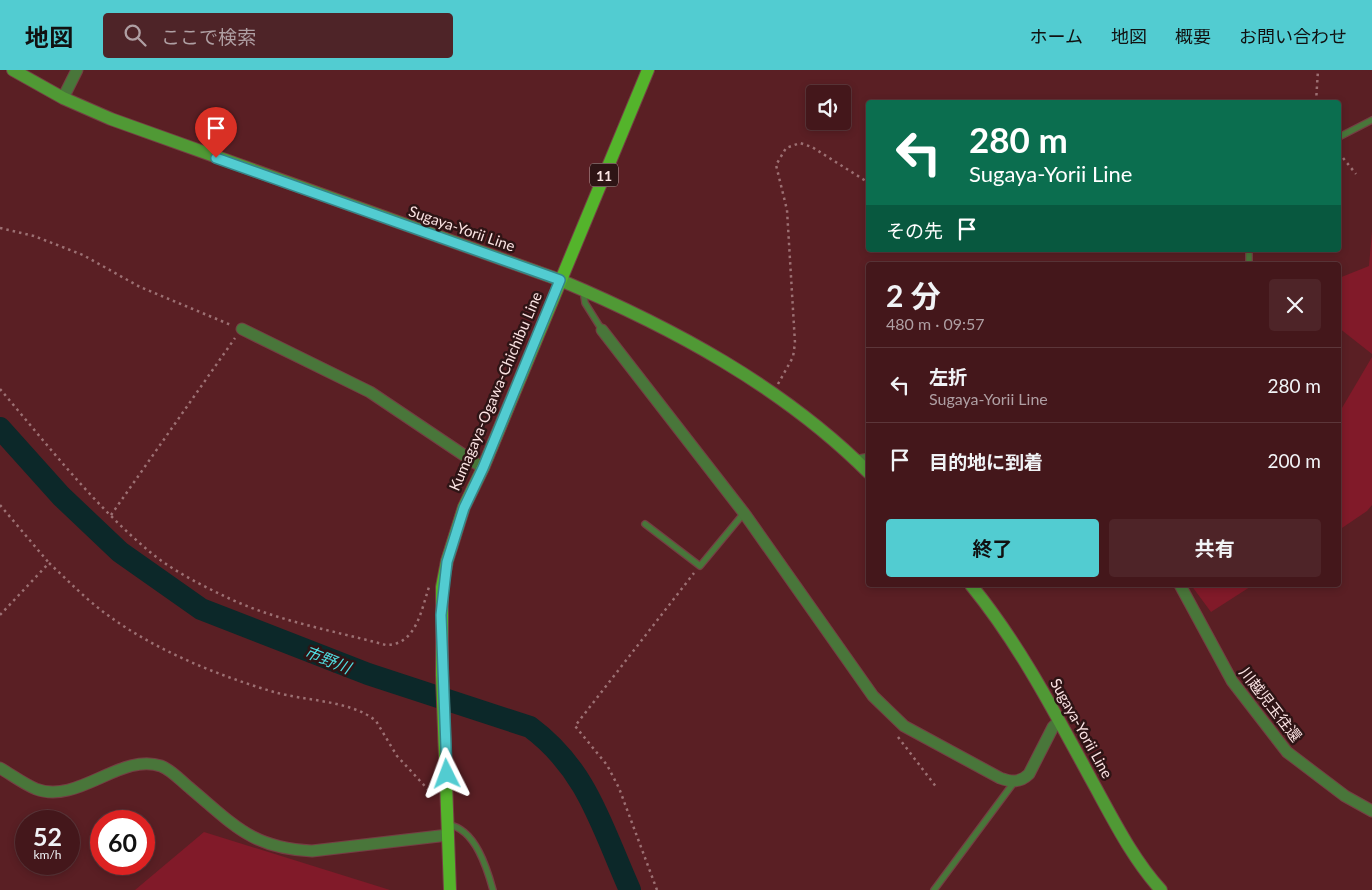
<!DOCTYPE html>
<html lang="ja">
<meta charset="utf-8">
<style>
body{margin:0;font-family:Lato,"Noto Sans JP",sans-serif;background:#4e2428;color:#f1f3f6;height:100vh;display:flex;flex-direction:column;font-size:19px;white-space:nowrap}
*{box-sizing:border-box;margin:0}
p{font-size:16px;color:#af9fa3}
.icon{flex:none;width:28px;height:28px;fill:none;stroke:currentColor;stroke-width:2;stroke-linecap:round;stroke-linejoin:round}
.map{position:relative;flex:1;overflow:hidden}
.sheet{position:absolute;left:866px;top:192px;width:475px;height:325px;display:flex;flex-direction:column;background:#44171b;border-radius:5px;box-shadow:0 2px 8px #0003,0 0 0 1px #5c363a}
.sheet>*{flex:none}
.banner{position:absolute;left:866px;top:30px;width:475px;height:152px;border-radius:5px;box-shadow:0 2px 8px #0003,0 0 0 1px #5c363a;background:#0b6e4f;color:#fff;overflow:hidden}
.fabs{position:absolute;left:806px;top:15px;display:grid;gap:10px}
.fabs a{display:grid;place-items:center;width:45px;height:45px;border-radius:5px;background:#44171b;box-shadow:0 2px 8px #0003,0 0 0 1px #5c363a;font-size:25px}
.speed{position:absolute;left:15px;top:740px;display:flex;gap:10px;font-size:25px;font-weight:700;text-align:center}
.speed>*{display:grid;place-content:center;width:65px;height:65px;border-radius:50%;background:#44171b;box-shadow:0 2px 8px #0003,0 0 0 1px #5c363a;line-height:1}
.speed small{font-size:12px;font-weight:400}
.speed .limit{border:8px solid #d22;background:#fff;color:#111}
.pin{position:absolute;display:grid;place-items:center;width:42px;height:42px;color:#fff;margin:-51px -21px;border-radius:50% 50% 50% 0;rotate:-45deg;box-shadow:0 0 5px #0007}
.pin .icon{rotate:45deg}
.me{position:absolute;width:55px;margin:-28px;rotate:357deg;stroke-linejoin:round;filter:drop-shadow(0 0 4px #0008)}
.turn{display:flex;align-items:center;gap:18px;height:105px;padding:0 20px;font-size:22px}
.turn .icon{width:65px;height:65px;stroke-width:2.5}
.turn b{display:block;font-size:35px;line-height:42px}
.then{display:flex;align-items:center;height:48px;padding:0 20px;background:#0003;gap:10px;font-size:19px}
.round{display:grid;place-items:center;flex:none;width:52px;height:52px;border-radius:5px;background:#4e2428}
.overview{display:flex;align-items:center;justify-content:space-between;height:85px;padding:0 20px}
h1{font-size:30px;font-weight:700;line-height:38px}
.cta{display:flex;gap:10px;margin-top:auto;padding:10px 20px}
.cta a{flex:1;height:58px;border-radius:5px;background:#52ccd1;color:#111;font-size:20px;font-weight:700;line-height:58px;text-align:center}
.cta a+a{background:#4e2428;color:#f1f3f6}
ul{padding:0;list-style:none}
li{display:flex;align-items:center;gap:15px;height:75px;padding:0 20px;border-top:1px solid #5c363a}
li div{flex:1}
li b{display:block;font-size:19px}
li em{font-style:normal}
header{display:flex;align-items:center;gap:30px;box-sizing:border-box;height:70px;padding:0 25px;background:#52ccd1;color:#111}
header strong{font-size:24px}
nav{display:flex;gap:28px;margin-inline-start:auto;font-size:18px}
.search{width:350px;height:45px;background:#4e2428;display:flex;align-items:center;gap:12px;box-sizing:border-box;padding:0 18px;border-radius:5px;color:#af9fa3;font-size:19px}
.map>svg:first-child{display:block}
.green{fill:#811a29}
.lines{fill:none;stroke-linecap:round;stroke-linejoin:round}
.river{stroke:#0c2829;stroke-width:22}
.service-casing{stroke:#743e43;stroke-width:8}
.minor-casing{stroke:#743e43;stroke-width:13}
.secondary-casing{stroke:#743e43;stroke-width:14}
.primary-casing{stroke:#743e43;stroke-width:14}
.path{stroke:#9c7073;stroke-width:2.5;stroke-dasharray:2.5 4;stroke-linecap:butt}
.service{stroke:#49763a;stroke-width:5.5}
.minor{stroke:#49763a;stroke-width:11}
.secondary{stroke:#509935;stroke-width:12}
.primary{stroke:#54b42b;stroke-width:12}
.route-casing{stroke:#358588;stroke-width:12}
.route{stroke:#52ccd1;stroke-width:9}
.labels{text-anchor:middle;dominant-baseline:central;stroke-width:5;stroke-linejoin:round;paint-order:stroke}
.shield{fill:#2e1415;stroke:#bea5a5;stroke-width:1}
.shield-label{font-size:14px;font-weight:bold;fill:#fbe3e3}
.street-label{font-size:15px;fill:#fbe3e3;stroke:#2e1415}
.water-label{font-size:16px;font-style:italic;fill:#50dbdf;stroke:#2e1415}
</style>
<header>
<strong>地図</strong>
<div class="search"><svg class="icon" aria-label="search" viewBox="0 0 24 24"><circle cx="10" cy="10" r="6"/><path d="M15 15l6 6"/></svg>ここで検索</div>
<nav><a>ホーム</a><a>地図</a><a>概要</a><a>お問い合わせ</a></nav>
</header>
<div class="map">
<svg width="1372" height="820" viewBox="0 0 1372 820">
<rect width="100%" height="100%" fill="#5a1f24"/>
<!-- green -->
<path class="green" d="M 1372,161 L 1372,284 L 1339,258 L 1339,208 L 1369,196 Z
M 1372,287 L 1372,435 L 1367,441 L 1339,460 L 1339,343 Z
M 1191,515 L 1253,515 L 1211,542 Z
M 204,762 L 390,820 L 135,820 Z"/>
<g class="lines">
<!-- river -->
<path class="river" d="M 0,358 L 61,426 L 120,482 L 201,539 L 368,604 L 530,657 C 588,700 602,758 630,820"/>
<!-- service casing -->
<g class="service-casing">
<path id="service" d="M 1339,67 L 1372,50
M 1249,195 L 1249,180
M 583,220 L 585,233 L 602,260
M 645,454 L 700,496 L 744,443
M 449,755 C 475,759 487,798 493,820
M 934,820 L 1015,711"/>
</g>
<!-- minor casing -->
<g class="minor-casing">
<path id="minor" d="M 63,28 L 77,0
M 242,259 L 370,322 L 483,398
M 602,260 L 744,443 L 873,626 L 904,656 L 1000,708 C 1011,712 1020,713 1029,704 L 1053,657 L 1059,651
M 858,391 L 869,389
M 1180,515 L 1232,611 L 1287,682 L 1345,726 L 1372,741
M 0,698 C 12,705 24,714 36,719 C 78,735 121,682 161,696 C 172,700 182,712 191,719 C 235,756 252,778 312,781 L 448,765"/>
</g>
<!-- secondary casing -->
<g class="secondary-casing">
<path id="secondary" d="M 13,0 L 63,28 L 111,49 L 560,210 C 671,257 782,316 869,403
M 971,515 C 1020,575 1055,643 1092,711 C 1113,749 1132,788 1161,820"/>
</g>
<!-- primary casing -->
<g class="primary-casing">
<path id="primary" d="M 450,820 L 442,605 L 442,517 L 447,491 L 464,437 L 483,398 L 648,0"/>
</g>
<!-- path -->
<path class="path" d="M 1316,32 L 1318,0
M 1339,83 L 1356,104
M 0,158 L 34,166 L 83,185 L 140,217 L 231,255
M 778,314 L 793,287 L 795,273 L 787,140 L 776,95 L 786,78 L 800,73 L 812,77 L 869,113
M 0,319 C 45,372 90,430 143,476 C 165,496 193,511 220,524 C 271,550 331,560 386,575 C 416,575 421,541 429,517
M 0,435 L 49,493
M 111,445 L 235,268
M 0,545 L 49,493 C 63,506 76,519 91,532 C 142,575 210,603 274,622 C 304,631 351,630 376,651 L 397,686 L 434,726
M 898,667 L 937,718
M 657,820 L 619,718 L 607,695 L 575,656 L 694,503"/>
<!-- service -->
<use href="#service" class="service"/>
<!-- minor -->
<use href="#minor" class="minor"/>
<!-- secondary -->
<use href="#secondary" class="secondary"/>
<!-- primary -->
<use href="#primary" class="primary"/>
</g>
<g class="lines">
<!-- route casing -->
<g class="route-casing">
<path id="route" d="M 216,88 L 560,210 L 483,398 L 464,438 L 447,492 L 441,545 L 447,704"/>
</g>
<!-- route -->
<use href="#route" class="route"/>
</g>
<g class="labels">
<!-- shield labels -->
<rect class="shield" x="590" y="93.5" width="28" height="23" rx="4"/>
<g class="shield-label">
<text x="604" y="105">11</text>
</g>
<!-- street labels -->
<g class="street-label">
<text transform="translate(462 158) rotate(19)">Sugaya-Yorii Line</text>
<text transform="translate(495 321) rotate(-67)">Kumagaya-Ogawa-Chichibu Line</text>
<text transform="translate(1271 634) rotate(52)">川越児玉往還</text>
<text transform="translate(1082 658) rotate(61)">Sugaya-Yorii Line</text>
</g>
<!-- water labels -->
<g class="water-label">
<text transform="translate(328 589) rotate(22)">市野川</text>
</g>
</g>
</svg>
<div class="fabs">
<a><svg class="icon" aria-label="sound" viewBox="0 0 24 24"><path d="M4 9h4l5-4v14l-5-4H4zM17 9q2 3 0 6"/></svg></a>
</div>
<div class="speed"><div>52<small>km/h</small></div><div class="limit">60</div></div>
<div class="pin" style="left:216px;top:88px;background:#d93025"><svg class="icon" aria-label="arrive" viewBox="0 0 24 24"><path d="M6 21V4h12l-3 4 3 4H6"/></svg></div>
<svg class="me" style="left:447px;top:704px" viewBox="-20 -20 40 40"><path d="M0-17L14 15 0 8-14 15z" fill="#52ccd1" stroke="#fff" stroke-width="4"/></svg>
<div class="banner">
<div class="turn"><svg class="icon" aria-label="left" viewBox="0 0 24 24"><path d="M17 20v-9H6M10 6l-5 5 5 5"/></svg><div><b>280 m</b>Sugaya-Yorii Line</div></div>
<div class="then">その先<svg class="icon" aria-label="arrive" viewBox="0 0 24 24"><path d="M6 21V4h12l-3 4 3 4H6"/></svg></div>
</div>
<section class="sheet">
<div class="overview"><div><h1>2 分</h1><p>480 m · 09:57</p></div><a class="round"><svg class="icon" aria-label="close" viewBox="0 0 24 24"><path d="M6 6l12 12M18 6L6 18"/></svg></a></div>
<ul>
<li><svg class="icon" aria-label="left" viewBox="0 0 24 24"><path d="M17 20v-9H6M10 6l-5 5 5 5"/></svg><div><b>左折</b><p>Sugaya-Yorii Line</p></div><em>280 m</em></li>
<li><svg class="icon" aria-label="arrive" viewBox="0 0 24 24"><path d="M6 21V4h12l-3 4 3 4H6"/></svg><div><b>目的地に到着</b></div><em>200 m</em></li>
</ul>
<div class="cta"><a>終了</a><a>共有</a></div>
</section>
</div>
